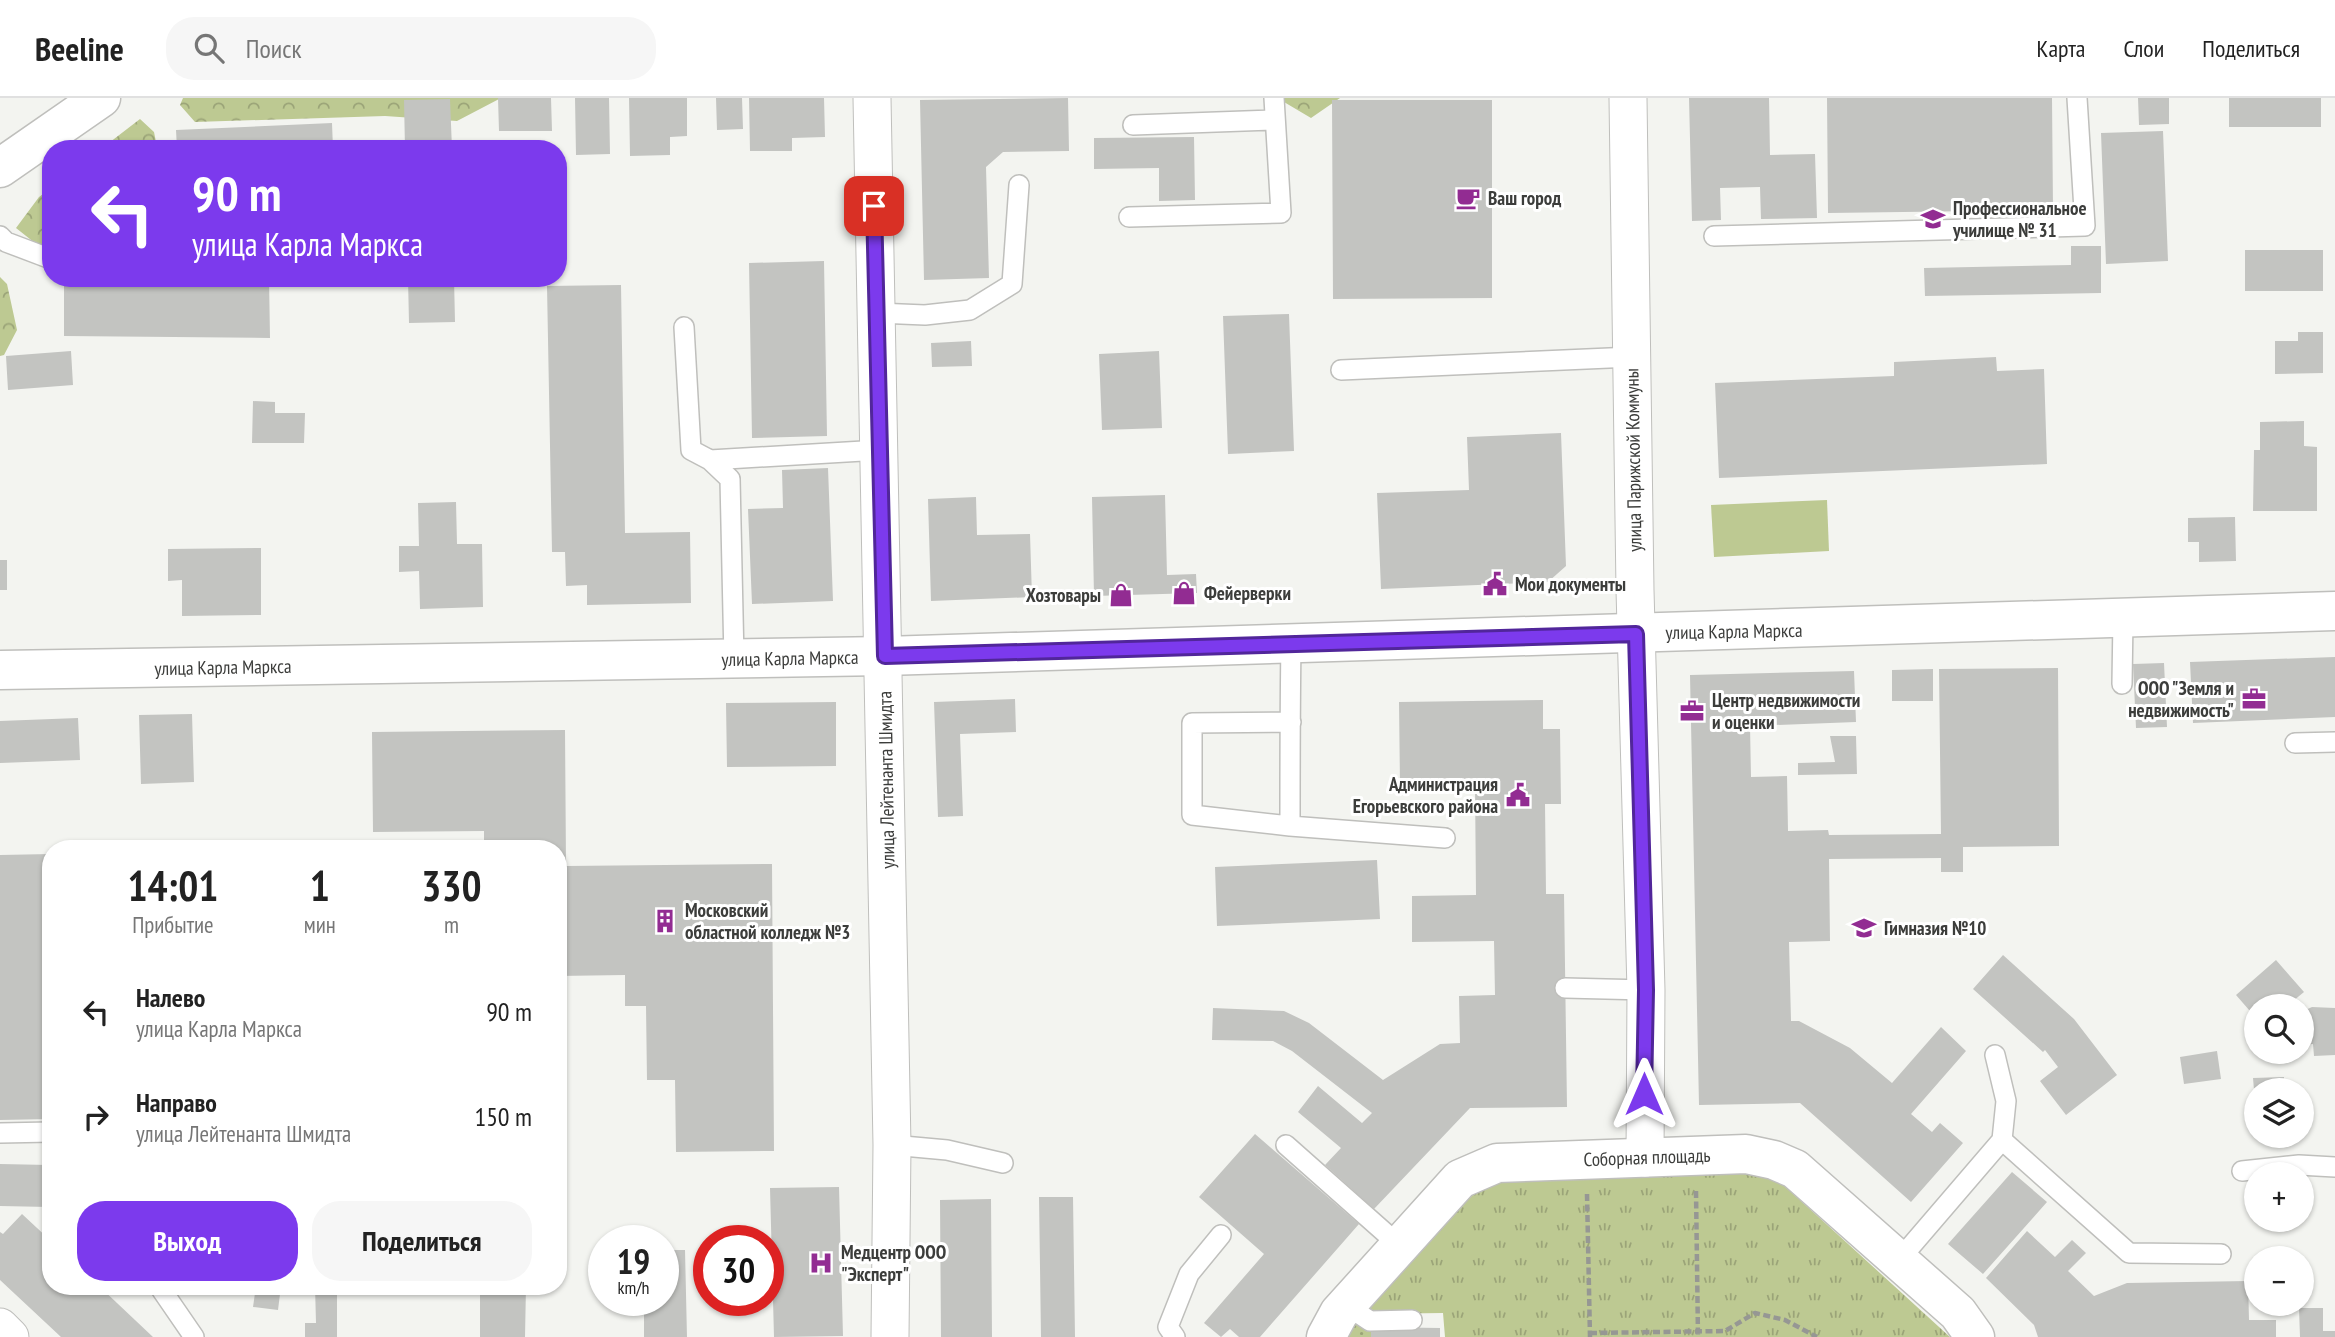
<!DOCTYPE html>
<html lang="ru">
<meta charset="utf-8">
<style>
body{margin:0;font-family:"PT Sans Narrow",sans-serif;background:#f6f6f6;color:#222;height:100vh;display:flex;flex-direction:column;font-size:26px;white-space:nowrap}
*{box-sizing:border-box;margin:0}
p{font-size:23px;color:#767676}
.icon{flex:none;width:38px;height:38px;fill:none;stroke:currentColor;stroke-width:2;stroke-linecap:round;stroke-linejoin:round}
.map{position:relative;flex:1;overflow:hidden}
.side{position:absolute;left:42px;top:742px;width:525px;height:455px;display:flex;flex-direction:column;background:#fff;border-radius:28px;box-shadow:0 2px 5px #0004}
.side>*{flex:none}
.top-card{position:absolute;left:42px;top:42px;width:525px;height:147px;border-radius:28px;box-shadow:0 2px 5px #0004;background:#7c3aed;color:#fff;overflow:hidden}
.buttons{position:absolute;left:2244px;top:896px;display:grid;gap:14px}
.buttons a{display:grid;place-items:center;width:70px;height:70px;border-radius:50%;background:#fff;box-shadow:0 2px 5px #0004;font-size:35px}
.speed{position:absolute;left:588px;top:1127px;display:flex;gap:14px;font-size:35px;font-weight:700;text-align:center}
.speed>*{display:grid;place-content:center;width:91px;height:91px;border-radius:50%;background:#fff;box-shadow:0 2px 5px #0004;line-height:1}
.speed small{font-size:18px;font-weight:400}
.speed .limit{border:10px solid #d22;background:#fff;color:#111}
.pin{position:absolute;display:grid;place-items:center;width:60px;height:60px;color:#fff;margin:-30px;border-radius:14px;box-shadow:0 4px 10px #0006}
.me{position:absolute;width:77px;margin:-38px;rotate:0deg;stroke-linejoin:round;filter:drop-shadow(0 0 5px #0008)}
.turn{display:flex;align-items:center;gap:24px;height:147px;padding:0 35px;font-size:32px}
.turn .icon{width:91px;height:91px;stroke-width:2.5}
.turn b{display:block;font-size:49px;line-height:60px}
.eta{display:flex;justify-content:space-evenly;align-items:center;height:119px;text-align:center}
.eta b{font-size:42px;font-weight:800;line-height:49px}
.action{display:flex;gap:14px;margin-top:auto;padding:14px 35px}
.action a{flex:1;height:80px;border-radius:28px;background:#7c3aed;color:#fff;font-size:28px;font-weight:800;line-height:80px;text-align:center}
.action a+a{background:#f6f6f6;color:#222}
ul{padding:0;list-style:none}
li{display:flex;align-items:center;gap:21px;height:105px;padding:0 35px}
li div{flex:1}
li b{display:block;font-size:26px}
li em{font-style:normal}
header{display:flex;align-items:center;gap:42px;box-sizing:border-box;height:98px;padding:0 35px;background:#fff;border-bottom:2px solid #e0e0e0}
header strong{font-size:33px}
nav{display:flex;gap:38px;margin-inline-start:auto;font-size:24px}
.search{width:490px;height:63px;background:#f6f6f6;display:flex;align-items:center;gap:18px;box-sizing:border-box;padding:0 24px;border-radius:28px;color:#767676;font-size:26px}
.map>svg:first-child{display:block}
.grass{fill:url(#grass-dots)}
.forest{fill:url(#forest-crowns)}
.park{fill:url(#park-tufts)}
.pitch{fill:#bdc992}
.building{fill:#c3c4c1}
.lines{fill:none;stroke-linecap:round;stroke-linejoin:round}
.lane-casing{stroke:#bfbfbc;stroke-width:22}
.street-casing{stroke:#bfbfbc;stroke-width:39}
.secondary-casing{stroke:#bfbfbc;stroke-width:41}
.path{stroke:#969794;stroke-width:4.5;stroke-dasharray:7 3.5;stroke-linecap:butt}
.lane{stroke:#fff;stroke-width:19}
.street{stroke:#fff;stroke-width:37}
.secondary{stroke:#fff;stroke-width:38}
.route-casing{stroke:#51269a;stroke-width:18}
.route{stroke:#7c3aed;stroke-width:12}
.labels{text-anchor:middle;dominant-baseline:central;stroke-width:6;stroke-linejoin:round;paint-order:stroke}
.poi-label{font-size:19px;font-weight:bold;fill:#3c3d3b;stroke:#fff;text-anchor:start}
.street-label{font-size:19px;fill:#3c3d3b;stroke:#fff}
</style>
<header>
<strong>Beeline</strong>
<div class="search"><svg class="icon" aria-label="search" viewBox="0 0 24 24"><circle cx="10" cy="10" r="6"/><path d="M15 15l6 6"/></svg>Поиск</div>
<nav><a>Карта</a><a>Слои</a><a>Поделиться</a></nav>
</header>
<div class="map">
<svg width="2335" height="1239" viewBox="0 0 2335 1239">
<defs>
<pattern id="grass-dots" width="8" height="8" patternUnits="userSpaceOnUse" patternTransform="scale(1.75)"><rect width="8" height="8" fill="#bdc992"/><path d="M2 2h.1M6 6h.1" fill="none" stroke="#9ba478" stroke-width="1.8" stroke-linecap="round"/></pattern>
<pattern id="forest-crowns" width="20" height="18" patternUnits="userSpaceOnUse" patternTransform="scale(1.75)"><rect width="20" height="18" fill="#bdc992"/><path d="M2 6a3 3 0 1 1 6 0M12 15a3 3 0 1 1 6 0" fill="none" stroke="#9ba478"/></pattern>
<pattern id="park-tufts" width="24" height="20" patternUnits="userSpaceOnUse" patternTransform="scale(1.75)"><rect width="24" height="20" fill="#bdc992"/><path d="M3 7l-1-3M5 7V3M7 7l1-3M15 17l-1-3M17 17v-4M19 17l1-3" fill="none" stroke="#9ba478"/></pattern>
</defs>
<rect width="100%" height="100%" fill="#f3f4f0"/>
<!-- grass -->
<path class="grass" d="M 1356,1226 L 1371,1229 L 1371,1239 L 1347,1239 Z"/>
<!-- forest -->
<path class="forest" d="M 183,0 L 501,0 L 457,23 L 385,18 L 195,24 L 180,7 Z
M 1283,0 L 1340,0 L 1311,20 L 1284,4 Z
M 140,21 L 154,34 L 156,44 L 151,51 L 101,51 Z
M 51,90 L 51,150 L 45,153 L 16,130 L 39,99 Z
M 0,179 L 7,186 L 17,232 L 4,257 L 0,258 Z"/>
<!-- park -->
<path class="park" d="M 1737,1069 L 1777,1081 L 1950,1239 L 1445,1239 L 1443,1215 L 1371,1216 L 1364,1209 L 1471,1090 L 1499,1078 Z"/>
<!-- pitch -->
<path class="pitch" d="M 1827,402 L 1829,453 L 1714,459 L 1711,407 Z"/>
<!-- building -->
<path class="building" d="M 498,0 L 551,0 L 552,33 L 499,33 Z
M 575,0 L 609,0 L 610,56 L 576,57 Z
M 629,0 L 687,0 L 687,38 L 670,39 L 670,57 L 630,58 Z
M 716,0 L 742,0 L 743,31 L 717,32 Z
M 749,0 L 824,0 L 825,39 L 792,40 L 792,53 L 750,53 Z
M 1068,0 L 1069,53 L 1003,54 L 986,69 L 989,180 L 924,182 L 920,2 Z
M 1689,0 L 1769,0 L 1770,57 L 1815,56 L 1817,120 L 1761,121 L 1760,89 L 1720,90 L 1721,122 L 1692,123 Z
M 1827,0 L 2052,0 L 2053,112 L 1828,115 Z
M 2138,0 L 2169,0 L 2169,26 L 2139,27 Z
M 2229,0 L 2321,0 L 2321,29 L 2229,29 Z
M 450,1 L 452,51 L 405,51 L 404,2 Z
M 1332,2 L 1492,2 L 1492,200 L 1333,201 Z
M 332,25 L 333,51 L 177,51 L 176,32 Z
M 2163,33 L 2168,163 L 2106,166 L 2101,35 Z
M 1194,39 L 1195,102 L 1159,103 L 1159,70 L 1094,71 L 1094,40 Z
M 2071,148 L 2101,148 L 2101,195 L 1925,198 L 1924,170 L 2071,167 Z
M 2245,152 L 2323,152 L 2323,193 L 2245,193 Z
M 824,163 L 827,338 L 752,340 L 749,165 Z
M 64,180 L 269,180 L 270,240 L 64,238 Z
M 408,180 L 454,180 L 455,224 L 409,225 Z
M 621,187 L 625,435 L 690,434 L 691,505 L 587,507 L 587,487 L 566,488 L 565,454 L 552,454 L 547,188 Z
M 1289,216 L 1294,353 L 1228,356 L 1223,218 Z
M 2298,234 L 2323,234 L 2323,275 L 2275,276 L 2275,243 L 2298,243 Z
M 971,243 L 972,268 L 932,269 L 931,245 Z
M 71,253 L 73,287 L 8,292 L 6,258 Z
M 1159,253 L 1162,330 L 1102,332 L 1099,256 Z
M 1996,259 L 1997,273 L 2044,271 L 2047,366 L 1719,380 L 1715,285 L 1894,278 L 1894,264 Z
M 253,303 L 275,304 L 275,315 L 305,315 L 304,345 L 252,345 Z
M 2304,323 L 2304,348 L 2317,349 L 2317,413 L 2253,413 L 2254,352 L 2260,352 L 2260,324 Z
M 1561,335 L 1566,468 L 1548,484 L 1381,491 L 1377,395 L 1469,392 L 1467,339 Z
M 828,370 L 833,503 L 752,506 L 748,411 L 783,410 L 782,372 Z
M 1165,397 L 1167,477 L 1196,476 L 1197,495 L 1094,498 L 1092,399 Z
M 976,399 L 977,437 L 1030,436 L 1032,499 L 931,503 L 928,401 Z
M 456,404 L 457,446 L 482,446 L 483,509 L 420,511 L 419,473 L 399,474 L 399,448 L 419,448 L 418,405 Z
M 2235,419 L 2236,463 L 2199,464 L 2199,444 L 2188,444 L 2188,420 Z
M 261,450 L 261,517 L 182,518 L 182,482 L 168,483 L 168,451 Z
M 0,462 L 7,462 L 7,492 L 0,492 Z
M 2335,559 L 2335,619 L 2193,625 L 2190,564 Z
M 2164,565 L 2167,629 L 2136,630 L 2133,566 Z
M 2058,570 L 2059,748 L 1963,749 L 1963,774 L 1941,774 L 1941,760 L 1829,761 L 1830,843 L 1789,844 L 1791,923 L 1799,923 L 1850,950 L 1892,985 L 1941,929 L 1966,953 L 1911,1016 L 1932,1034 L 1940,1025 L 1963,1045 L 1911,1104 L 1800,1005 L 1699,1007 L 1690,577 L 1854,573 L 1856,624 L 1750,628 L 1751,679 L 1787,678 L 1788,733 L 1828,732 L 1829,737 L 1941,736 L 1939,571 Z
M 1933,571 L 1933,603 L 1892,603 L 1892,572 Z
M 1015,601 L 1016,634 L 960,636 L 963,718 L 938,719 L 934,604 Z
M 1543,602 L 1543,631 L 1560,631 L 1561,706 L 1545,706 L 1546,796 L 1564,796 L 1567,1009 L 1470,1010 L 1374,1111 L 1325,1067 L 1341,1050 L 1298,1014 L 1318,988 L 1362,1025 L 1372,1015 L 1292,953 L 1273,943 L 1212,942 L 1213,910 L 1284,913 L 1309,925 L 1383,982 L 1440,946 L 1460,945 L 1459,898 L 1495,897 L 1494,843 L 1412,844 L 1412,798 L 1476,797 L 1475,686 L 1400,687 L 1399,604 Z
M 836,604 L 836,668 L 727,669 L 726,605 Z
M 192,616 L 194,684 L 141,686 L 139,617 Z
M 78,620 L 80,662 L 0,665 L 0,623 Z
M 565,632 L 566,768 L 772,766 L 774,1053 L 676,1054 L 675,982 L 647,982 L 646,908 L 625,908 L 625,877 L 558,878 L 558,751 L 484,751 L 484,733 L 373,734 L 372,634 Z
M 1830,638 L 1856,638 L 1857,676 L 1798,677 L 1798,665 L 1835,664 Z
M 51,756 L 51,1021 L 0,1022 L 0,757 Z
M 1377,762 L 1380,821 L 1217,828 L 1215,769 Z
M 2003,857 L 2074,921 L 2117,977 L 2066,1017 L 2040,983 L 2058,969 L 2045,952 L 2043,954 L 1973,891 Z
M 2276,862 L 2304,894 L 2287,908 L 2256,908 L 2256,920 L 2236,897 Z
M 2312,909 L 2335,910 L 2335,957 L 2314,958 L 2313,946 L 2301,947 L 2301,914 Z
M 2217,953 L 2221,981 L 2184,986 L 2180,959 Z
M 2284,979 L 2284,991 L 2254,992 L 2253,980 Z
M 1255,1036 L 1359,1126 L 1260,1239 L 1239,1239 L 1230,1231 L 1221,1239 L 1204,1225 L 1264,1156 L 1199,1099 Z
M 0,1066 L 49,1067 L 49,1109 L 0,1108 Z
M 2012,1074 L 2047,1104 L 1983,1176 L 1948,1146 Z
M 839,1089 L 843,1238 L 774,1239 L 770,1090 Z
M 1039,1099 L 1073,1099 L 1075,1239 L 1041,1239 Z
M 991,1101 L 992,1239 L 941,1239 L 940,1102 Z
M 22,1116 L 51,1143 L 51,1188 L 99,1188 L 153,1239 L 61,1239 L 0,1182 L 0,1134 L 3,1136 Z
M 2027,1133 L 2055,1159 L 2072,1142 L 2086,1155 L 2068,1173 L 2094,1198 L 2127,1185 L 2248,1183 L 2249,1222 L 2276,1222 L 2276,1239 L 2038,1239 L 2034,1227 L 1986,1180 Z
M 663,1152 L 685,1152 L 687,1239 L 644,1239 L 644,1202 L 663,1202 Z
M 256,1188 L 281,1188 L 278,1212 L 253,1209 Z
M 315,1188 L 337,1188 L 337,1239 L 305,1239 L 305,1225 L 316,1225 Z
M 480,1188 L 526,1188 L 525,1239 L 480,1239 Z
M 2299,1210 L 2323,1210 L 2323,1233 L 2335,1233 L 2335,1239 L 2300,1239 Z
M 1371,1229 L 1440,1230 L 1440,1239 L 1371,1239 Z"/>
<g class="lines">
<!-- lane casing -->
<g class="lane-casing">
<path id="lane" d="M 1133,27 L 1275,22
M 1129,119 L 1281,115 L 1274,0
M 0,138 L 6,144 L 51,161
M 1714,138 L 2085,128 L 2077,0
M 877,215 L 925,217 L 970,212 L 1012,186 L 1019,87
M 684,229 L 691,352 L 710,362 L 730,381 L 734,561
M 1341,272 L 1632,259
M 710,362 L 880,352
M 2122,586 L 2123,520
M 1291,624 L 1192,625 L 1192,717 L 1290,728 C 1290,667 1290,607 1291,546
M 2295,645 L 2335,644
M 1290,728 L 1445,740
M 1565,890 L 1646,892
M 0,1035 L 51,1034
M 2002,1042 L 2129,1155 L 2221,1156
M 892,1047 L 947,1052 L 1003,1065
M 1286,1047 L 1400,1148
M 2242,1073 L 2299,1067 L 2335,1069
M 1899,1162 L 2002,1042 L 2006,1003 L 1995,957
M 159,1188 L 194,1239
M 1346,1207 L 1370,1223 L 1412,1222
M 1175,1239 L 1168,1229 L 1189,1176 L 1221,1137"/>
</g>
<!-- street casing -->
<g class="street-casing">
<path id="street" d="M 872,0 L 892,1047 L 890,1239
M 1628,0 L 1635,492 L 1646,892 L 1645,1060
M 0,1229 L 10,1239"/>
</g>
<!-- secondary casing -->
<g class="secondary-casing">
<path id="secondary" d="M 0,70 L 101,0
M 0,572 L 885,558 L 2335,513
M 1326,1239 L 1339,1215 L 1460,1081 L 1497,1065 L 1746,1056 L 1774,1062 L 1795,1071 L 1958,1215 L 1975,1239"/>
</g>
<!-- path -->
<path class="path" d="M 1696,1093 L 1698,1239
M 1587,1096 L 1590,1239
M 1590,1235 L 1725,1233 L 1755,1215 L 1785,1222 L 1817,1239"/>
<!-- lane -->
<use href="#lane" class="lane"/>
<!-- street -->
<use href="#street" class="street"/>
<!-- secondary -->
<use href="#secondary" class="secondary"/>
</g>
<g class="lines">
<!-- route casing -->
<g class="route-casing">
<path id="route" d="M 874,108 L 885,558 L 1636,536 L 1646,892 L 1644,996"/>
</g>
<!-- route -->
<use href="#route" class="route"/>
</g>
<!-- icons -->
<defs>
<g id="cafe-bare" transform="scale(1.89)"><path d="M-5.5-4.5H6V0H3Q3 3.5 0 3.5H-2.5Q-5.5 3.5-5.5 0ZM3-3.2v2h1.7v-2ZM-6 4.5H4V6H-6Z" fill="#922c92" stroke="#fff" stroke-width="2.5" paint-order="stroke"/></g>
<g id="university-bare" transform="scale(1.89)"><path d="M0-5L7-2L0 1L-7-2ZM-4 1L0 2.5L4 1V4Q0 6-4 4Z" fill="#922c92" stroke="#fff" stroke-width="2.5" paint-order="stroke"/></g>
<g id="civic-bare" transform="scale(1.89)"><path d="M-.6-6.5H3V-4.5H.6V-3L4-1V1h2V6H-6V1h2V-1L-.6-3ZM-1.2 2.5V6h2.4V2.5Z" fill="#922c92" stroke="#fff" stroke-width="2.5" paint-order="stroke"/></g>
<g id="shop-bare" transform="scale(1.89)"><path d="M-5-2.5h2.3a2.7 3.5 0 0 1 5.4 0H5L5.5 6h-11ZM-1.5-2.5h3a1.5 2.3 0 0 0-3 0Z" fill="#922c92" stroke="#fff" stroke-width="2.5" paint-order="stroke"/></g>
<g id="office-bare" transform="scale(1.89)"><path d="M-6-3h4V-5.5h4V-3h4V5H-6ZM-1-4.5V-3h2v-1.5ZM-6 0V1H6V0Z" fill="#922c92" stroke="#fff" stroke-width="2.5" paint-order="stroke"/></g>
<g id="building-bare" transform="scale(1.89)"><path d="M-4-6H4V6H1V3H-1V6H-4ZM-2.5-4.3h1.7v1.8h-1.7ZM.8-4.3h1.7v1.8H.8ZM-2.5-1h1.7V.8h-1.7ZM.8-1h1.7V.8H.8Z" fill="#922c92" stroke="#fff" stroke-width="2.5" paint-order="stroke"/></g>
<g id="school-bare" transform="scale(1.89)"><path d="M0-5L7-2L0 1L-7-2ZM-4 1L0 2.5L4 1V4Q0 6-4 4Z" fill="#922c92" stroke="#fff" stroke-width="2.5" paint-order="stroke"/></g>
<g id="hospital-bare" transform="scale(1.89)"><path d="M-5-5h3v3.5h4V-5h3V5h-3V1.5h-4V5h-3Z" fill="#922c92" stroke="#fff" stroke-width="2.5" paint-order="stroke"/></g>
</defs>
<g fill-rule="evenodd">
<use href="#cafe-bare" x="1468" y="100"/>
<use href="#university-bare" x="1933" y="121"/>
<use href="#civic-bare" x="1495" y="486"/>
<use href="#shop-bare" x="1184" y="495"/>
<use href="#shop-bare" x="1121" y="497"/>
<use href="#office-bare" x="2254" y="601"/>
<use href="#office-bare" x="1692" y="613"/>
<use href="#civic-bare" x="1518" y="697"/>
<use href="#building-bare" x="665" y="823"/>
<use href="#school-bare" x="1864" y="830"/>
<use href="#hospital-bare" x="821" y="1165"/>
</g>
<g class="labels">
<!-- poi labels -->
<g class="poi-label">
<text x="1488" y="100">Ваш город</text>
<text x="1953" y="110">Профессиональное<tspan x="1953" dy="22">училище № 31</tspan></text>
<text x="1515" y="486">Мои документы</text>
<text x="1204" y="495">Фейерверки</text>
<text x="1101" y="497" text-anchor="end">Хозтовары</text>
<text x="2234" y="590" text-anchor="end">ООО "Земля и<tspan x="2234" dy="22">недвижимость"</tspan></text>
<text x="1712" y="602">Центр недвижимости<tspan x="1712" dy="22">и оценки</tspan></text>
<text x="1498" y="686" text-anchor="end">Администрация<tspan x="1498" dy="22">Егорьевского района</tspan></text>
<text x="685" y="812">Московский<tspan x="685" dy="22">областной колледж №3</tspan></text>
<text x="1884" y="830">Гимназия №10</text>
<text x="841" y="1154">Медцентр ООО<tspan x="841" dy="22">"Эксперт"</tspan></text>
</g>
<!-- street labels -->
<g class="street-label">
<text transform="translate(1633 362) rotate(-91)">улица Парижской Коммуны</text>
<text transform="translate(1734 533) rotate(-1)">улица Карла Маркса</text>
<text transform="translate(790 560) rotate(-1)">улица Карла Маркса</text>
<text transform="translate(223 569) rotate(-1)">улица Карла Маркса</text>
<text transform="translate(886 682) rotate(-91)">улица Лейтенанта Шмидта</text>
<text transform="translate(1647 1059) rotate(-2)">Соборная площадь</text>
</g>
</g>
</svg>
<div class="buttons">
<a><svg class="icon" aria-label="search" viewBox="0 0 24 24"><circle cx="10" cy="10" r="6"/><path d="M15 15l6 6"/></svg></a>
<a><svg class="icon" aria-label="layers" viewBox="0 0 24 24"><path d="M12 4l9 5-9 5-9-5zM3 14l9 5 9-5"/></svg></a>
<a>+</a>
<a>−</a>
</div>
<div class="speed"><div>19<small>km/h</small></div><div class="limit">30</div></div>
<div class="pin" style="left:874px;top:108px;background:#d93025"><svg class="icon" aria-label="arrive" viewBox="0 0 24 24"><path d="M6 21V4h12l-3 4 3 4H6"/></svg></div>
<svg class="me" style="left:1644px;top:996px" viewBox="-20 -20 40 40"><path d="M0-17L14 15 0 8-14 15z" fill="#7c3aed" stroke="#fff" stroke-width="4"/></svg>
<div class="top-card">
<div class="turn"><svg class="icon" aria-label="left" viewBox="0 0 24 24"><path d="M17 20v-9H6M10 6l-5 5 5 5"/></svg><div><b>90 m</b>улица Карла Маркса</div></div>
</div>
<section class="side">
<div class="eta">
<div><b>14:01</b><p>Прибытие</p></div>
<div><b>1</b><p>мин</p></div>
<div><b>330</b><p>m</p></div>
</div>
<ul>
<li><svg class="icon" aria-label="left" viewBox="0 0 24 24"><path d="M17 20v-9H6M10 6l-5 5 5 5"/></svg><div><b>Налево</b><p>улица Карла Маркса</p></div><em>90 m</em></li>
<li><svg class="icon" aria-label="right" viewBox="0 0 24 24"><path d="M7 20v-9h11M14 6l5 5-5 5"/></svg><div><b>Направо</b><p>улица Лейтенанта Шмидта</p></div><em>150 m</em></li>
</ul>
<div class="action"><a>Выход</a><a>Поделиться</a></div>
</section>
</div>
